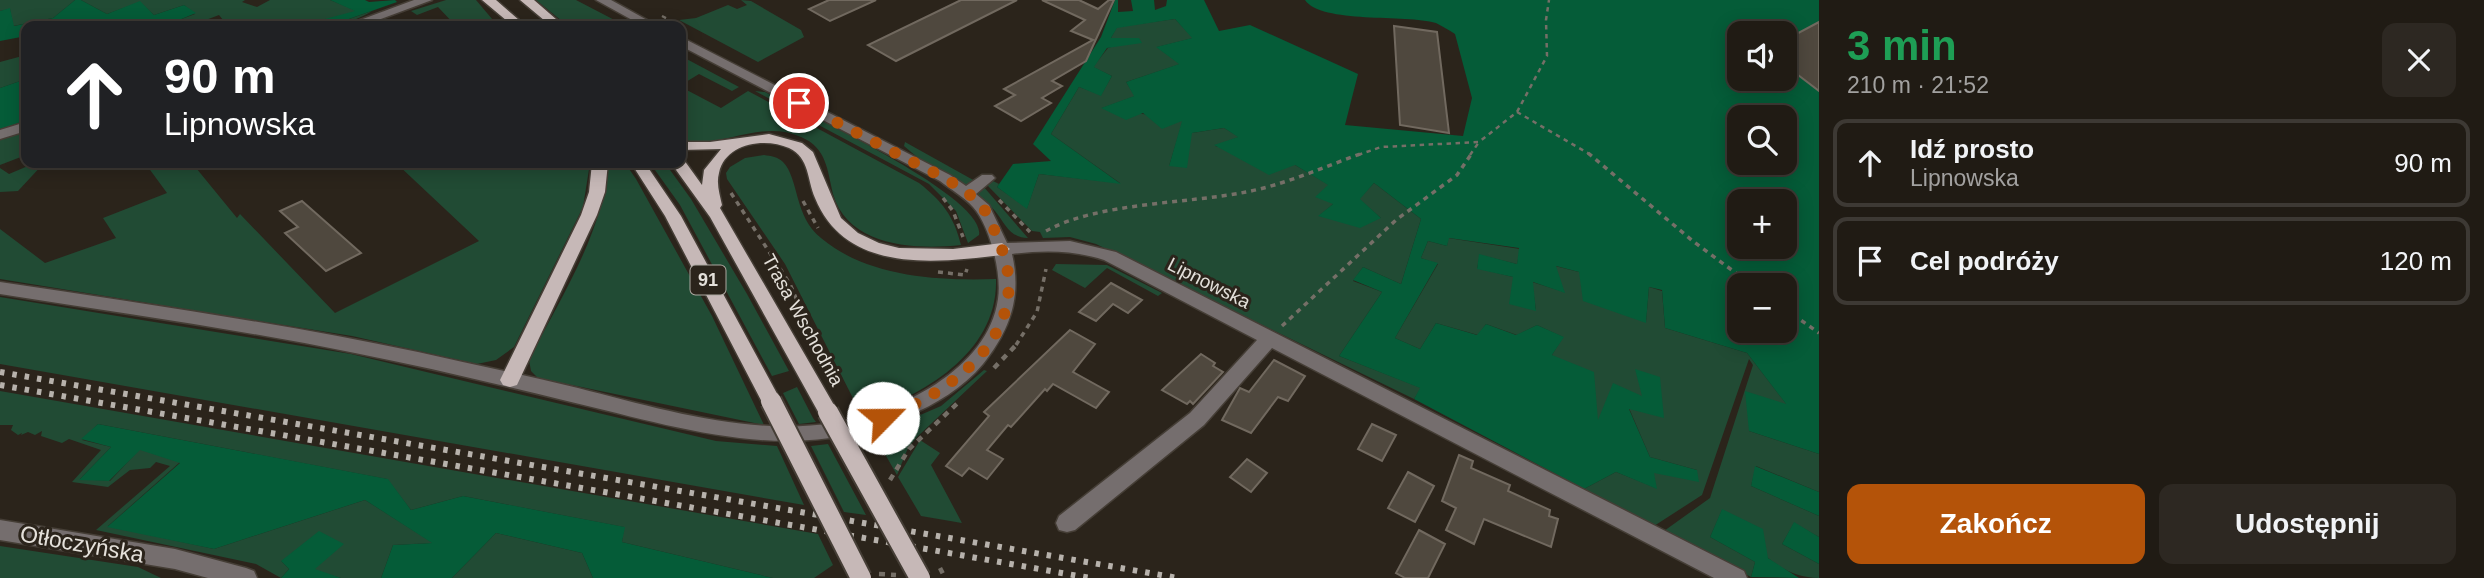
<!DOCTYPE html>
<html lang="pl">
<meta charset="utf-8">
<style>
body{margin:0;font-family:Arial,sans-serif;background:#2d2822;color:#f1f3f6;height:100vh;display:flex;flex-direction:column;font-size:26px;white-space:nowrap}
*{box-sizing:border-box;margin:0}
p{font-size:23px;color:#a2a1a0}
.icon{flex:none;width:38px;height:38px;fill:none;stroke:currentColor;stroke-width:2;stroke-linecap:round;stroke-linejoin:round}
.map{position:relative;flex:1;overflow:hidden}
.panel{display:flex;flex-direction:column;background:#201b14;width:665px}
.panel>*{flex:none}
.hud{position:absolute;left:21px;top:21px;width:665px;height:147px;border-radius:14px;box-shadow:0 4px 18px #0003,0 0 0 2px #3d3934;background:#202124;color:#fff;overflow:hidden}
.tools{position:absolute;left:1727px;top:21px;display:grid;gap:14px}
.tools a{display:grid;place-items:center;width:70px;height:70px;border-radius:14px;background:#201b14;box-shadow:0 4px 18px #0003,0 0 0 2px #3d3934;font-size:35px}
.pin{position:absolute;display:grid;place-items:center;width:60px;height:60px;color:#fff;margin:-30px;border:4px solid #fff;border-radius:50%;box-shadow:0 2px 7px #0007}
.me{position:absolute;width:77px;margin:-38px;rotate:67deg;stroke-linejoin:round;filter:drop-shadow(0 0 5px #0008)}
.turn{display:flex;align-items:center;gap:24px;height:147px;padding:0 28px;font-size:32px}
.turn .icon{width:91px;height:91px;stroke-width:2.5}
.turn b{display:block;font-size:49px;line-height:60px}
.round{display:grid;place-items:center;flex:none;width:74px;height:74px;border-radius:14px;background:#2d2822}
.summary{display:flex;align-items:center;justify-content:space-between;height:119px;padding:0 28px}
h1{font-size:42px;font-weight:600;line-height:52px;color:#1e9e55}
.button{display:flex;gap:14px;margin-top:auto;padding:14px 28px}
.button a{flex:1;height:80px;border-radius:14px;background:#b45309;color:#fff;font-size:28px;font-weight:600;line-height:80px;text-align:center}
.button a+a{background:#2d2822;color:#f1f3f6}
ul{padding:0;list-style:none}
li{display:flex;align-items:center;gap:21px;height:88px;margin:0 14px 10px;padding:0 14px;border:4px solid #3d3934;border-radius:14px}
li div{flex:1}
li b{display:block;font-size:26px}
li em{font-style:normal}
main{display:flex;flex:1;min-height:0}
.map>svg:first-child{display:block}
.green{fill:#214b34}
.forest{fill:#055c38;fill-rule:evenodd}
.building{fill:#4f483e;stroke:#71695f;stroke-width:2}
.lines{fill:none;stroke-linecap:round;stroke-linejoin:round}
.minor-casing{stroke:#453e36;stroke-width:3}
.major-casing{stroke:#453e36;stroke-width:3}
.path-far2{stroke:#756f67;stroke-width:2.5;stroke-dasharray:4.5 4.5;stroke-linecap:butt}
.path-far1{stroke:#756f67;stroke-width:3.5;stroke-dasharray:5 5;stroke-linecap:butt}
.path{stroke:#756f67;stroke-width:4.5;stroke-dasharray:6 6;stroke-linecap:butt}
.minor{fill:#756e6e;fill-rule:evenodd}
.major{fill:#c6b8b7;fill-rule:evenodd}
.rail{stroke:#b7b2ac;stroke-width:6;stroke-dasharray:4.5 8;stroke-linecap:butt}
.major-bridge-casing{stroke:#453e36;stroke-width:24;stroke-linecap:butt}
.path-bridge{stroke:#756f67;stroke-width:4.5;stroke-dasharray:6 6;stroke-linecap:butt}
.major-bridge{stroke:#c6b8b7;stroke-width:20}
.route{stroke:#b45309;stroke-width:12;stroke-dasharray:0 21.6}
.labels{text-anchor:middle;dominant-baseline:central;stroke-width:6;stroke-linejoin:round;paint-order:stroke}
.shield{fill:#2b241b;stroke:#aca8a1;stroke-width:2}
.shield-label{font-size:18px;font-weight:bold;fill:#e4e0da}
.street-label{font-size:19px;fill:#e4e0da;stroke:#2b241b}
.near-street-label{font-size:23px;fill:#e4e0da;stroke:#2b241b}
</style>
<main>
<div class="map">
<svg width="1819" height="578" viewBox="0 0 1819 578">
<rect width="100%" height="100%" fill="#2b241b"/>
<!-- green -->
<path class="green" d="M 0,0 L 75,0 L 53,18 L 13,26 L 10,9 L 0,11 Z
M 81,0 L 245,0 L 242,2 L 257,7 L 270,0 L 330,0 L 357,11 L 332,25 L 372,11 C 331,37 274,26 228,26 L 219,15 L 190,26 L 175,26 L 171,23 L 195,14 L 184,5 L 154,15 L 140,2 L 107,14 Z
M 446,0 L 476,0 L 498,26 L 456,26 L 438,7 L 417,15 L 411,11 Z
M 536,0 L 576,0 L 626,26 L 568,26 Z
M 741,0 L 751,1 L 801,30 L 804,37 L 758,62 L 679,20 L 696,18 L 728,5 L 737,9 L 747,5 Z
M 1175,19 L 1193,38 L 1157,47 L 1180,64 L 1126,82 L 1135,96 L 1102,108 L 1183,120 L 1169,166 L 1192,133 L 1224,128 L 1239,137 L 1215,146 L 1295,165 L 1329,185 L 1333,204 L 1319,216 L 1381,218 L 1359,199 L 1374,183 L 1421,219 L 1401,284 L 1363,267 L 1353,281 L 1382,292 L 1339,356 L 1421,388 L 1414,399 L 1096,244 L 1070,237 L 1043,238 L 1040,232 L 1032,231 L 987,185 L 991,180 L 999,184 L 997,187 L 1027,208 L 1039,174 L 1120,183 L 1051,134 L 1079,87 L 1101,95 L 1112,76 L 1093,67 L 1108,48 L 1139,38 L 1111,38 L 1117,27 Z
M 26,55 L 26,79 L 0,88 L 0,62 Z
M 681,56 L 739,87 L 732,91 L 699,74 L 681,85 Z
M 681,87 L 721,108 L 748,91 L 919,183 C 942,201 954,216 961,245 C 917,250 848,247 833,194 C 827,170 827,148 801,137 C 759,118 721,151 681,139 Z
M 755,91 L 765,92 C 799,110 987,197 979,235 L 968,243 L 956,211 L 929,184 Z
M 23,131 L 26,135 L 26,155 L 0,165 L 0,140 Z
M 905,142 L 975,181 L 965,185 L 917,157 L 904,146 Z
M 764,155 C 771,156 778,157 783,162 C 799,178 794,217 821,238 C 867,277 938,281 996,279 C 998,353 923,395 862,416 L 785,264 L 727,179 L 726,173 L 730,167 L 745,158 Z
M 35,163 L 44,163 L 18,191 L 0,192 L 0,168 L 9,174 Z
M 145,163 L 192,163 L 237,218 L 240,214 L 335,313 L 479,241 L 396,163 L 590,163 L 583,207 L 514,347 L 496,360 L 477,364 L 352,336 L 0,279 L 0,229 L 45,263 L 116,238 L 103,218 L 167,193 Z
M 607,163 L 625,163 L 636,179 L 712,316 L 764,425 L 538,378 L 531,371 L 529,360 C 558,302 607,227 607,163 Z
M 650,163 L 665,163 L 691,199 L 747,294 L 789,371 L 772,376 L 680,205 Z
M 983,186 L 1028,238 C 1008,237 1006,224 995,211 C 990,205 983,200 978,195 L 978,191 Z
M 1448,238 L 1520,249 L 1517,264 L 1480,255 L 1477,268 L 1513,277 L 1536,310 L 1532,282 L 1564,292 L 1555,266 L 1579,272 L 1646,322 L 1649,287 L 1662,291 L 1665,328 L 1747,353 L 1787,405 L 1749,431 L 1819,454 L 1819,492 L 1756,466 L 1751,486 L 1819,516 L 1819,537 L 1794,523 L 1782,544 L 1819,564 L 1819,578 C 1775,578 1750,539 1722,510 L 1710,537 L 1755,562 L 1751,577 L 1664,531 L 1710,498 L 1753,365 L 1749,359 L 1702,495 L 1654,526 L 1584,489 L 1616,472 L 1656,488 L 1653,472 L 1697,470 L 1650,457 L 1629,408 L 1642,397 L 1598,421 L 1552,355 L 1563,337 L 1537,325 L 1517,335 L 1486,324 L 1478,335 L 1436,323 L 1420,349 L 1395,338 L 1438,264 L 1421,258 L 1428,241 L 1447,246 Z
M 1056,264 L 1107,265 L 1162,293 L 1158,296 L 1107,268 L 1085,288 L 1052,270 Z
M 0,297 L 351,354 L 716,441 L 777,446 L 804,505 L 0,364 Z
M 984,370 L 987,371 L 917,437 L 908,448 L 897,475 L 874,435 L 941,406 Z
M 797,387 L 813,418 L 816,422 L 799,424 L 783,393 Z
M 0,391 L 818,534 L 833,565 L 814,578 L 773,578 L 622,542 L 624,527 L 463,496 L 411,510 L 387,479 L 98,424 L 82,440 L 111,447 L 80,479 L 110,481 L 140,449 L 180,462 L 108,526 L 214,549 L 365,500 L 433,543 L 393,545 L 381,578 L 341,578 L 281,561 L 289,569 L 281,578 L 256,564 L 96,530 L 170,466 L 156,462 L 150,468 L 130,470 L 108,487 L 72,482 L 101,450 L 69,439 L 62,443 L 41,436 L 42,431 L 35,435 L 28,432 L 21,435 L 22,433 L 18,435 L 11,430 L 13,425 L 0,425 Z
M 920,440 L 940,453 L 931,465 L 962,523 L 921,516 L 898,477 Z
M 828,444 L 866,515 L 844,512 L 811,446 Z
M 496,533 L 582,553 L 593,578 L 452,578 Z
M 0,546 L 138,567 L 161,578 L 0,578 Z"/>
<!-- forest -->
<path class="forest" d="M 75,0 L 81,0 L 107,14 L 140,1 L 154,15 L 184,5 L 196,13 L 172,23 L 175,26 L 26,26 L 26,36 L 0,41 L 0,11 L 10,8 L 14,26 L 53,18 Z
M 330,0 L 365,0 L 369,2 L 395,0 L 397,2 L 332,25 L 325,19 L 355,11 Z
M 1115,0 L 1118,0 L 1118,12 L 1133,11 L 1131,0 L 1154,0 L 1155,10 L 1166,6 L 1167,0 L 1204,0 L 1219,31 L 1250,25 L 1358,74 L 1345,125 L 1463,136 L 1472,98 L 1455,34 C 1449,30 1442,26 1436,23 C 1406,14 1321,24 1305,0 L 1819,0 L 1819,22 L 1785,40 L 1785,33 L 1764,33 L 1749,27 L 1744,28 L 1744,33 L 1740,33 L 1740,79 L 1785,79 L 1785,65 L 1819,91 L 1819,454 L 1749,431 L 1745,391 L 1786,404 L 1747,353 L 1665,328 L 1662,290 L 1649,287 L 1646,323 L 1583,301 L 1579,272 L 1556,266 L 1565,293 L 1533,282 L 1536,311 L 1509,304 L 1513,277 L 1477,269 L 1479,254 L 1517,264 L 1519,248 L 1449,238 L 1447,246 L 1428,241 L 1421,258 L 1438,263 L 1395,338 L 1420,349 L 1436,323 L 1477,335 L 1486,324 L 1516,335 L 1537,325 L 1564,337 L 1552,355 L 1594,372 L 1598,420 L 1613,383 L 1642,396 L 1635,369 L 1660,377 L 1664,418 L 1629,409 L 1650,457 L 1697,470 L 1699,482 L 1654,473 L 1657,489 L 1616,472 L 1584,489 L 1414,399 L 1420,388 L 1339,356 L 1382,292 L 1353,280 L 1363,267 L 1401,284 L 1421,219 L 1374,183 L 1360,199 L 1381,218 L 1360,228 L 1318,216 L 1333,204 L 1315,197 L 1328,185 L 1295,165 L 1269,175 L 1214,145 L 1238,137 L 1224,128 L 1192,133 L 1187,168 L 1169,166 L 1182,121 L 1162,129 L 1143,113 L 1126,120 L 1101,108 L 1134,96 L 1126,82 L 1179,64 L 1156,47 L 1192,38 L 1175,19 L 1117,28 L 1111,38 L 1139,38 L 1142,43 L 1107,48 L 1094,67 L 1112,76 L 1101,96 L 1079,87 L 1051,134 L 1121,184 L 1039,174 L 1027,209 L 997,187 L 1013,164 L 1051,161 L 1033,144 L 1101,37 ZM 1740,117 L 1785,117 L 1785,163 L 1740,163 ZM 1740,201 L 1785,201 L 1785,247 L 1740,247 ZM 1740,285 L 1785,285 L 1785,331 L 1740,331 Z
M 26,79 L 26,120 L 0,130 L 0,88 Z
M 98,424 L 388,479 L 411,510 L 463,496 L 625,527 L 622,542 L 773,578 L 593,578 L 582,553 L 496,533 L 452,578 L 381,578 L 393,545 L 432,543 L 365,500 L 214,549 L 107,527 L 180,463 L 140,450 L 109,481 L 79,480 L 111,447 L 81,439 Z
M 1755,466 L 1819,492 L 1819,516 L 1751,486 Z
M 1722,509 L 1763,529 L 1768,558 L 1799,578 L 1751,577 L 1755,562 L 1710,537 Z
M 1794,522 L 1819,537 L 1819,564 L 1782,544 Z
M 319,531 L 344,544 L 315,569 L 341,578 L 281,578 L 289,569 L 281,561 Z"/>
<!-- building -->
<path class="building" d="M 829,0 L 876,0 L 830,21 L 809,9 Z
M 961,0 L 1017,0 L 896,61 L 868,45 Z
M 1042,0 L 1079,0 L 1098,9 L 1109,0 L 1114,0 L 1086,61 L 1052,81 L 1062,86 L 1042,98 L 1051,103 L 1021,121 L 995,106 L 1015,95 L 1004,89 L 1093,40 L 1071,31 L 1085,20 Z
M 1819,22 L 1819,91 L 1785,65 L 1785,40 Z
M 1394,26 L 1437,32 L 1449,133 L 1400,125 Z
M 302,201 L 361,253 L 326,271 L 285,233 L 298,227 L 280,211 Z
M 1111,283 L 1142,300 L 1128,313 L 1113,304 L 1096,321 L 1079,312 Z
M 1070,330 L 1095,344 L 1073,372 L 1109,392 L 1096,408 L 1053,384 L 1047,391 L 1045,389 L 1011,427 L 1008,425 L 987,450 L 1003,459 L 987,479 L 969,468 L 962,476 L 946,466 L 989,416 L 984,412 Z
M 1201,354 L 1215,363 L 1213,366 L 1223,372 L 1193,404 L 1190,401 L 1187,404 L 1162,390 Z
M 1274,360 L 1305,376 L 1288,401 L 1278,397 L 1251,433 L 1222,420 L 1240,388 L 1249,392 Z
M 1372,424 L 1396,435 L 1382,461 L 1358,449 Z
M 1459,455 L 1473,461 L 1471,468 L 1510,485 L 1508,491 L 1550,510 L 1549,516 L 1558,519 L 1551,547 L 1484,519 L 1474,544 L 1446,530 L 1456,508 L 1442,501 Z
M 1247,459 L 1267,473 L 1251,492 L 1230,477 Z
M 1408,472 L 1434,486 L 1415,522 L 1388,508 Z
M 1419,530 L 1445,544 L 1428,578 L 1405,578 L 1396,573 Z"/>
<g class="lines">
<!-- minor casing -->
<g class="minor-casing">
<path id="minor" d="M 414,0 L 432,0 L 362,26 L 344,26 Z
M 596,0 L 611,0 L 658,26 L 643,26 Z
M 681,37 L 950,175 L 966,186 L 982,175 L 992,175 L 995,178 L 976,194 L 989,205 L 1007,243 L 1070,241 L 1116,252 L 1744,571 L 1747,578 L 1714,578 L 1272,348 L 1204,425 L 1075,530 L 1067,532 L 1059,530 L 1056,523 L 1059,516 L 1190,413 L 1257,340 L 1104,260 C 1073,250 1044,250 1012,254 C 1022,297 1010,330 983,364 C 963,388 936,404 908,416 C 794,467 682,428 567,401 C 497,384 426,367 355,353 C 238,329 119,313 0,294 L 0,282 C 140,303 280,323 418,352 C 471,364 525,375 578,388 C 660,409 749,436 834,423 C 898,413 988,370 998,299 C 1002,274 990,226 973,207 C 964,197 950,189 940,181 L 681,46 Z
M 26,122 L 26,131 L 0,139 L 0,130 Z
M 0,520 L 175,549 L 246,568 L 254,571 L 257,578 L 208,578 L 175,569 L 0,540 Z"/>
</g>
<!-- major casing -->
<g class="major-casing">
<path id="major" d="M 482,0 L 496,0 L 526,26 L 513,26 Z
M 520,0 L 534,0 L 564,26 L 551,26 Z
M 769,134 L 802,143 L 813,152 L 841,218 L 858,233 L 879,243 L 899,248 L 953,249 L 1002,243 L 1010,249 L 1002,255 C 935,263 846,274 815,198 C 807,180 810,158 789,148 C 765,137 725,143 719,173 C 716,184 720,195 722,205 L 720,208 L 838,412 L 835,417 L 828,420 L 821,417 L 710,217 L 671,163 L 684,160 L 702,185 L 704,170 L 721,149 L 681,150 L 681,142 L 710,142 Z
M 592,163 L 608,163 L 605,192 L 597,215 L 517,385 L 510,387 L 503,385 L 500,380 L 581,215 L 589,192 Z
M 631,163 L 645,163 L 681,216 L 781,401 L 778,406 L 771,409 L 764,406 L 665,216 Z"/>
</g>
<!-- path-far2 -->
<path class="path-far2" d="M 662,16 L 684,27
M 1517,112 L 1591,155
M 1358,155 L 1381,147 L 1479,142 L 1517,112 L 1547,56 L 1546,20 L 1549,0
M 1470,155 L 1479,142"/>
<!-- path-far1 -->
<path class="path-far1" d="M 1588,153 L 1694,242 L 1752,285
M 731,193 L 790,284 L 816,345
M 943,198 L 953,211 L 963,237
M 999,200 L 1030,232
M 803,201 L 818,228
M 1046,231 C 1099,202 1186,204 1246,192 C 1284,185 1326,166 1363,153
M 938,272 L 965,275 L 967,269
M 1785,309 L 1819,333
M 1282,326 L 1396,220 L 1457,175 L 1472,153
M 1016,345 L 1037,312 L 1046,269"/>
<!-- path -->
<path class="path" d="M 815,343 L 824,363
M 994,368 L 1018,343
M 890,480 L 909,449 L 961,400
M 879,574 L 896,575"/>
<!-- minor -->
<use href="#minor" class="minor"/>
<!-- major -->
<use href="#major" class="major"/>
<!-- rail -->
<path class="rail" d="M 0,372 L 1178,578
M 0,385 L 1090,578"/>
<!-- major-bridge casing -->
<g class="major-bridge-casing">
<path id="major-bridge" d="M 771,401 L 861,578
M 828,412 L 920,578"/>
</g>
<!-- path-bridge -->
<path class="path-bridge" d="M 940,568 L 945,578"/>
<!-- major-bridge -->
<use href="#major-bridge" class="major-bridge"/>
</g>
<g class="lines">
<!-- route -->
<path class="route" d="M 799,103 C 834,121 869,139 903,157 C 929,170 959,183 980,204 C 989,214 994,230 999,242 C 1037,329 956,391 883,418"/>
</g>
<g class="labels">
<!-- shield labels -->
<rect class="shield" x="690.5" y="265.5" width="35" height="29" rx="5"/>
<g class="shield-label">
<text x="708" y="280">91</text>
</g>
<!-- street labels -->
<g class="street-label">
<text transform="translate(1209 283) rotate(27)">Lipnowska</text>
<text transform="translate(803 320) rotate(61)">Trasa Wschodnia</text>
</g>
<!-- near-street labels -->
<g class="near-street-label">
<text transform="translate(82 544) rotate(10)">Otłoczyńska</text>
</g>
</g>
</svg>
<div class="tools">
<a><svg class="icon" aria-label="sound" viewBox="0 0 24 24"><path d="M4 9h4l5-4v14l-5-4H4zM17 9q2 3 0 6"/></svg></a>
<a><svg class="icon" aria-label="search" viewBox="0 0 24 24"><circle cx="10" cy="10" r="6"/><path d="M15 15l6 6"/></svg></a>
<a>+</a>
<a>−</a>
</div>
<div class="pin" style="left:799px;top:103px;background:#d93025"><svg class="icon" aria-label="arrive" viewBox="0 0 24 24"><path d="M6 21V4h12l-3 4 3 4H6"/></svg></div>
<svg class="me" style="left:883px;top:418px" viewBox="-20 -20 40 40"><circle r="19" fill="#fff"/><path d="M0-13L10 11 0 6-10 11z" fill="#b45309"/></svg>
<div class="hud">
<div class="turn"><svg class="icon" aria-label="ahead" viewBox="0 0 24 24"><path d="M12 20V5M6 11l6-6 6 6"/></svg><div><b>90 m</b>Lipnowska</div></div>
</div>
</div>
<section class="panel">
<div class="summary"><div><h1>3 min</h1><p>210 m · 21:52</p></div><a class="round"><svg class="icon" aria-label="close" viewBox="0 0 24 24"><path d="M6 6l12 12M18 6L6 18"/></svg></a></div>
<ul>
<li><svg class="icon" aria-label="ahead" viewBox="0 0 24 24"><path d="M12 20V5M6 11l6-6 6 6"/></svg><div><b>Idź prosto</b><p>Lipnowska</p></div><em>90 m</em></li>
<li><svg class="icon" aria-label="arrive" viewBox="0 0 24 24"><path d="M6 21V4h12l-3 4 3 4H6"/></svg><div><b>Cel podróży</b></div><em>120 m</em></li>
</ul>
<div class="button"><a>Zakończ</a><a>Udostępnij</a></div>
</section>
</main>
